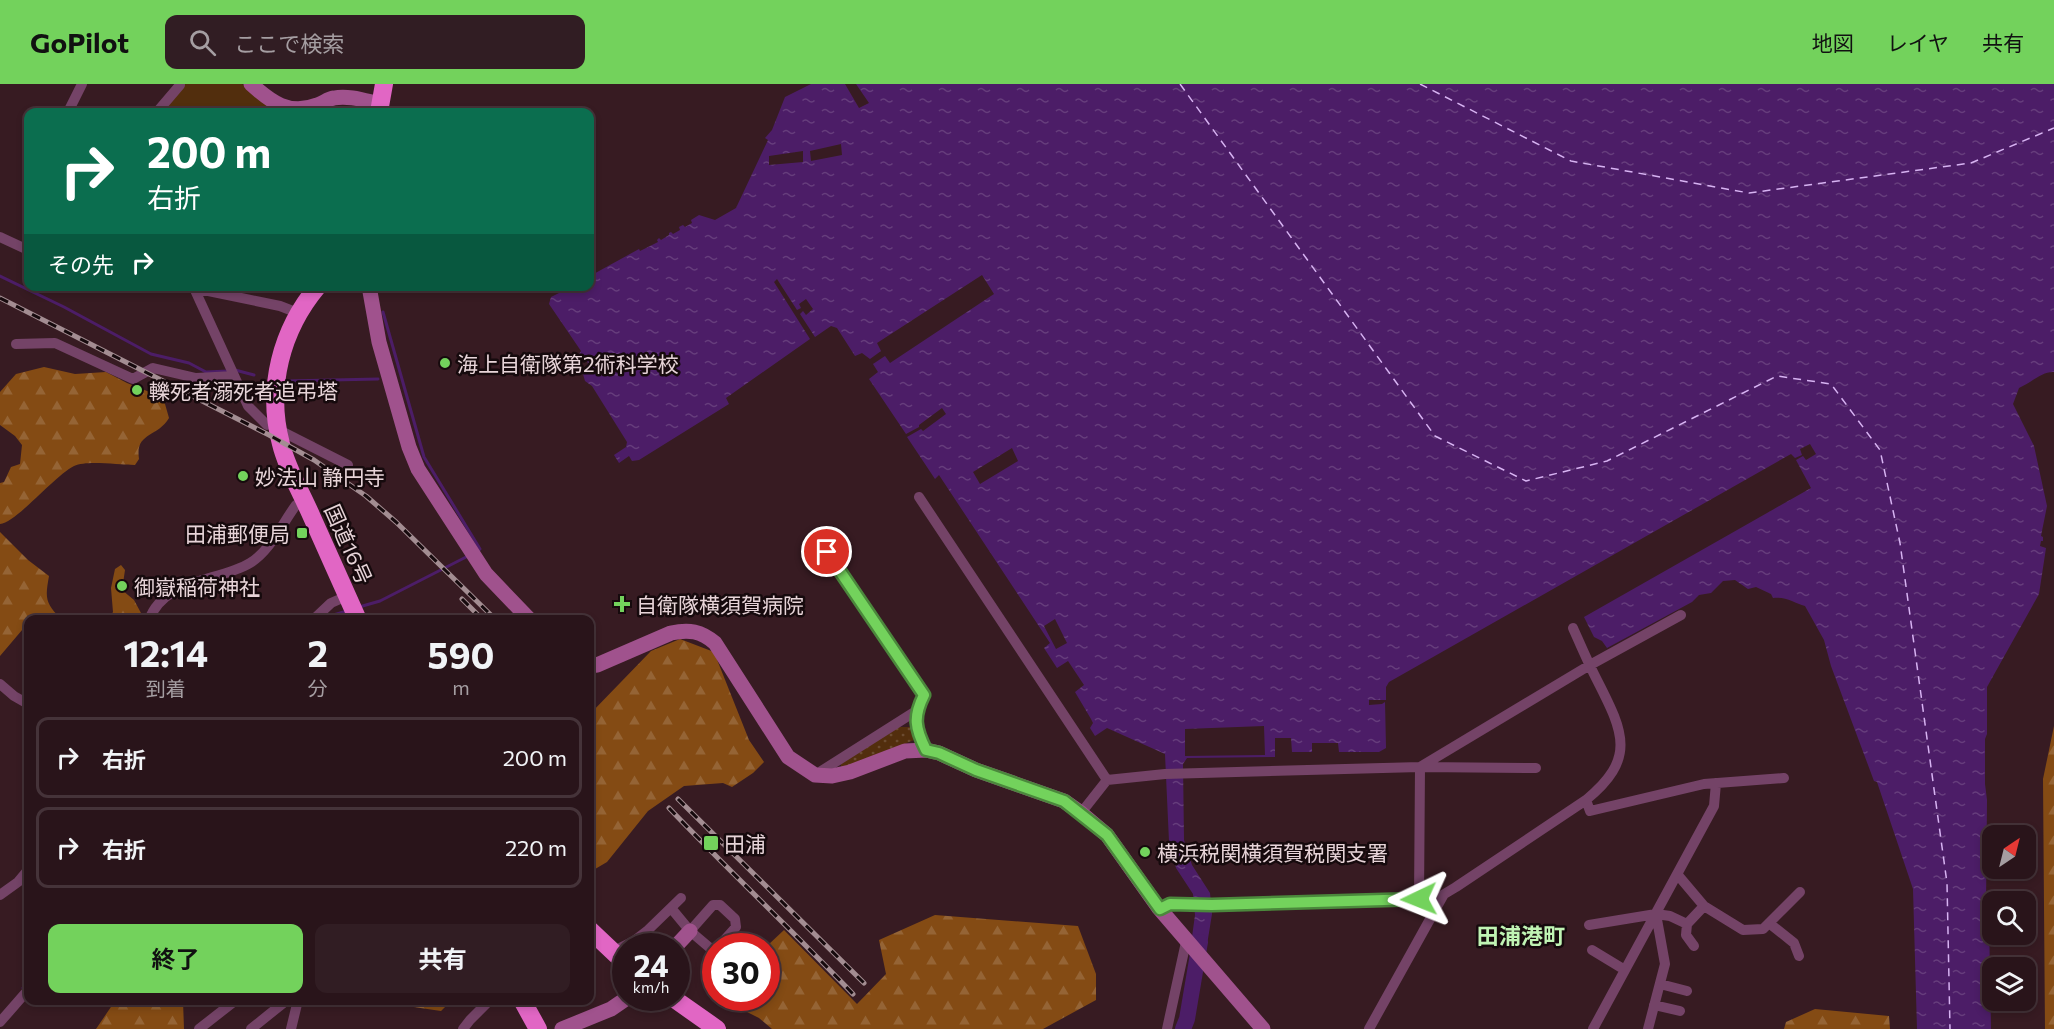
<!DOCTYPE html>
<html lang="ja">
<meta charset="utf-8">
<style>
body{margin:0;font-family:Commissioner,"Noto Sans JP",sans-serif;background:#311d23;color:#f1f3f6;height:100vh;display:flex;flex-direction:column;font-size:22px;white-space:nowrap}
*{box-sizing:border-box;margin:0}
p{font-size:20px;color:#a59ea2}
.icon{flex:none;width:33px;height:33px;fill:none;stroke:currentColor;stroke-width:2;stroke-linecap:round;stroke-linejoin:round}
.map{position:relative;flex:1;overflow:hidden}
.details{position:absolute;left:24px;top:531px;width:570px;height:390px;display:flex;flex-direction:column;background:#29141a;border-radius:12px;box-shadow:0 3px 9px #0003,0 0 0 2px #453339}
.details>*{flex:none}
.banner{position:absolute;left:24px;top:24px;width:570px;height:183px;border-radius:12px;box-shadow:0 3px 9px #0003,0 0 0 2px #453339;background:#0b6e4f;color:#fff;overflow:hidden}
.needle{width:39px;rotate:35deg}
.tools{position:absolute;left:1982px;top:741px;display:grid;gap:12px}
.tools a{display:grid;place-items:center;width:54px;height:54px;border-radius:12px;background:#29141a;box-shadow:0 3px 9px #0003,0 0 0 2px #453339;font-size:30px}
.speed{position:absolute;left:612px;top:849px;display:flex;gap:12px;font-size:30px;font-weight:700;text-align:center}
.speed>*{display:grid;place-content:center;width:78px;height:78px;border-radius:50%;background:#29141a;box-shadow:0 3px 9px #0003,0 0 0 2px #453339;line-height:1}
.speed small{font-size:15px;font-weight:400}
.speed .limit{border:9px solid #d22;background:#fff;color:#111}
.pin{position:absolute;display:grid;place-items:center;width:51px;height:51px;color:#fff;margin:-26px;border:3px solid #fff;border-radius:50%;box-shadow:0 2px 6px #0007}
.me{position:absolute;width:66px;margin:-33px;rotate:268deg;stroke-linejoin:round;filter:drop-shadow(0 0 4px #0008)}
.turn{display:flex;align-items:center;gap:21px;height:126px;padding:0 24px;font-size:27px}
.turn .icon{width:78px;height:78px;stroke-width:2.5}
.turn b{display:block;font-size:42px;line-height:51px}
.then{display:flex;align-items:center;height:57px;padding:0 24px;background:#0003;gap:12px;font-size:22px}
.eta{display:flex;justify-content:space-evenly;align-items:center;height:102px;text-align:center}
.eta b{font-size:36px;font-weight:700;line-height:42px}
.action{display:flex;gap:12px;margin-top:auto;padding:12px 24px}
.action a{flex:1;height:69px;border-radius:12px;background:#73d25c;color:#111;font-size:24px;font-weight:700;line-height:69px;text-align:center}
.action a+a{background:#311d23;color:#f1f3f6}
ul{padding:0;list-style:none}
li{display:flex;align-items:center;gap:18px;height:81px;margin:0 12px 9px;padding:0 12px;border:3px solid #453339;border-radius:12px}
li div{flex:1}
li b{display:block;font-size:22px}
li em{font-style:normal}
header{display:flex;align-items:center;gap:36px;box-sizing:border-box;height:84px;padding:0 30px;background:#73d25c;color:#111}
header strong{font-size:28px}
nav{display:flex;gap:33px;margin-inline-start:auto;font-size:21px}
.search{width:420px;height:54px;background:#311d23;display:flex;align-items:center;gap:15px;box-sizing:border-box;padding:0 21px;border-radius:12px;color:#a59ea2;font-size:22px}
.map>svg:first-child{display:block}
.green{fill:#522e0d}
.forest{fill:url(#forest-firs)}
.garden{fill:url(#garden-dots)}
.water{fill:url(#water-ripples);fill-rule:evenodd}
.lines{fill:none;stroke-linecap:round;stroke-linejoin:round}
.stream{stroke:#4c1d67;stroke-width:3}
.river{stroke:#4c1d67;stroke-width:16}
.ferry{stroke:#d7b3f2;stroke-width:1.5;stroke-dasharray:8 6;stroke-linecap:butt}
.street{stroke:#744367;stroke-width:10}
.secondary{stroke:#a0528d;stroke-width:15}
.highway{stroke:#e166c4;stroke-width:18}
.rail-casing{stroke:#a38d92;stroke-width:5}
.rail{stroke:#160a0d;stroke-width:3;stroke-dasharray:9;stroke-linecap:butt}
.route-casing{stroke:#4b883c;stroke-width:15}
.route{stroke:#73d25c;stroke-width:10}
.poi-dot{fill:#73d25c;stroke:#160a0d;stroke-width:2}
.labels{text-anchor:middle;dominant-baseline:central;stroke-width:5;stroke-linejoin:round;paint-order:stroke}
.poi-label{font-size:21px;fill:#e7d4d8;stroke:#160a0d;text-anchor:start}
.street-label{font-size:21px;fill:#e7d4d8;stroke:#160a0d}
.neighbourhood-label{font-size:22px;font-weight:bold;fill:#c0f4b4;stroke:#160a0d}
</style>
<header>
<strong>GoPilot</strong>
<div class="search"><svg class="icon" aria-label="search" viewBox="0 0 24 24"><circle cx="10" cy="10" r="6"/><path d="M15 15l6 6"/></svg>ここで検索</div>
<nav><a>地図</a><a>レイヤ</a><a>共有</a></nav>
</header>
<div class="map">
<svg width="2054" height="945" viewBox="0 0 2054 945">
<defs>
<pattern id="forest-firs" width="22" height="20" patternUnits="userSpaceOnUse" patternTransform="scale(1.5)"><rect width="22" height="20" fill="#844b14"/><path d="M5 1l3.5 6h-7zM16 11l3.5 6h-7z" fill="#956435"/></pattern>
<pattern id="garden-dots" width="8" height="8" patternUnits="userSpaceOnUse" patternTransform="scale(1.5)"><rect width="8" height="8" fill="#522e0d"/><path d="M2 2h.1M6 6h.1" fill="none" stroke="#6b4b30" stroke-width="1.8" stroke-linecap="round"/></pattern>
<pattern id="water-ripples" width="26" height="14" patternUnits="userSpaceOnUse" patternTransform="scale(1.5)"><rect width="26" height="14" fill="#4c1d67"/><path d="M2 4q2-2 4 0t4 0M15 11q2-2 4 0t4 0" fill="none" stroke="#663d7c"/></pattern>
</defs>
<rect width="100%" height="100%" fill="#371b22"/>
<!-- green -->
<path class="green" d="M 185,0 L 242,0 L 283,28 L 161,28 Z"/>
<!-- forest -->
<path class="forest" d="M 44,283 L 75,290 L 106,288 L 127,299 L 157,311 L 165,320 L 169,334 C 157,354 135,348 139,375 L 135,381 C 118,381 87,376 74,382 C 53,393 17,438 0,440 L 0,399 L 4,398 L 11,383 L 20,380 L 22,361 L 15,352 L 0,341 L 0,308 L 16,290 Z
M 0,448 L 28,476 L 49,492 C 45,514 45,519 61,535 L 45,535 L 34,532 L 28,536 L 28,539 L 0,572 Z
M 121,481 L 125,486 L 122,506 L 134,516 L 141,529 L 139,535 L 109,535 L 113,528 L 111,504 L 115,485 Z
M 680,555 L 714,568 L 749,656 L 764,678 L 753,689 L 732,703 L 723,699 L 684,702 L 648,727 L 607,778 L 590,788 L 590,630 L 651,567 Z
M 2054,642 L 2054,945 L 2045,945 L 2043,695 Z
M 935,831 L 1078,842 L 1096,890 L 1096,916 L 1043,945 L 772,945 L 759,934 L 739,924 L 735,914 L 766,914 L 766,862 L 733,862 L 734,861 L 767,862 L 784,846 L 857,920 L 886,890 L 879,856 Z
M 115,917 L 183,917 L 184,945 L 96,945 Z
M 392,917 L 451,917 L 441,927 L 400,921 Z
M 1815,925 L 1889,932 L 1890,945 L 1784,945 L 1786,938 Z"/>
<!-- garden -->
<path class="garden" d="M 899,643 L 910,643 L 914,656 L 843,685 L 841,684 L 841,679 Z"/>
<!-- water -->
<path class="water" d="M 811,0 L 845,0 L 859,24 L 869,19 L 856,0 L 2054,0 L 2054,288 C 2042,287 2031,299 2019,304 L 2013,320 L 2034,362 L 2047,422 L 2041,452 L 2043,453 L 2043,457 L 2041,457 L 2040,462 L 2046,464 L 2039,510 L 1987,603 L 1987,650 L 1985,655 L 1985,700 L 1987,716 L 1986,823 L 1989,835 L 1991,945 L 1917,945 L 1913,805 L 1877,698 L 1874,697 L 1831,582 L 1824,556 L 1805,522 C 1795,519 1785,512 1773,514 L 1771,510 L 1756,503 L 1748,505 L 1735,496 L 1723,497 L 1711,509 L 1699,511 L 1692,518 L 1607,564 L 1602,557 L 1594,553 L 1584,533 L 1811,404 L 1796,376 L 1803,372 L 1806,376 L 1816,370 L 1810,360 L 1800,365 L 1802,371 L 1795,374 L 1791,370 L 1389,598 L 1386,603 L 1386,616 L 1369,616 L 1369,621 L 1382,620 L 1385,618 L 1386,664 L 1379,668 L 1339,668 L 1338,659 L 1312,659 L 1312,668 L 1292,668 L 1291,654 L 1275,654 L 1275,673 L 1187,674 L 1183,680 L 1184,756 L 1192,781 L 1210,809 L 1212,830 L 1206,867 L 1192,853 L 1195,831 L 1193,810 L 1176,784 L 1169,757 L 1165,670 L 1107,644 L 1095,652 L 1090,644 L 1093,639 L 1091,635 L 1075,608 L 1084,601 L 1068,577 L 1057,584 L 1044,564 L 1050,559 L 939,391 L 935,395 L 907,353 L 921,345 L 923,347 L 946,330 L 942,324 L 919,341 L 919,343 L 906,350 L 869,295 L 878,288 L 873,280 L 885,272 L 890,279 L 994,210 L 982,191 L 877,259 L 881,267 L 870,275 L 862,269 L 855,272 L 837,244 L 831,242 L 815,253 L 800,230 L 803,227 L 806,231 L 813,225 L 806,215 L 799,220 L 801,224 L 797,226 L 777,195 L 774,198 L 810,255 L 726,314 L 729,320 L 639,376 L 632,377 L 629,372 L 619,379 L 614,371 L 626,363 L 627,358 L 592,302 L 585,297 L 583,290 L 588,279 L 583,271 L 581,272 L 579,270 L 581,267 L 549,220 L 551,213 L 571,203 L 590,202 L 590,192 L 639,165 L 640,167 L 658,158 L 657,156 L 659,154 L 661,156 L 669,151 L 669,149 L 671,148 L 673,150 L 680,146 L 679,143 L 683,141 L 685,143 L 692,139 L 691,136 L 699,131 L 715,136 L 736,124 L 768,56 L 765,54 L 772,46 L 785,13 ZM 841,60 L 842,71 L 811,77 L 810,67 ZM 803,67 L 803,78 L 769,81 L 769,72 ZM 1012,364 L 1018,377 L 980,400 L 973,388 ZM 1055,535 L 1067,559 L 1056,565 L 1044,542 ZM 1264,642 L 1265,671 L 1185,672 L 1185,645 Z"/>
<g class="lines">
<!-- stream -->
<path class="stream" d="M 0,192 L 64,223 L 151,270 L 189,279 L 206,288 L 228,287
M 383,228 L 424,373 L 480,465 L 478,467
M 235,286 L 254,291
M 286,297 L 378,295
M 359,523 L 380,517 L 470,471
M 328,536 L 330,532 L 347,527
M 23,904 L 28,898"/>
<!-- river -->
<path class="river" d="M 1183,945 L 1187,935 L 1200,858"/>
<!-- ferry -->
<path class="ferry" d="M 1180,0 L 1435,352 L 1526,397 L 1607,377 L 1777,292 L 1831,300 L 1880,366 L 1900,459 L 1947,799 L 1950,945
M 1420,0 L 1571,77 L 1749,109 L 1971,79 L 2054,44"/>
<!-- street -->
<path class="street" d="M 68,28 L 82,0
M 157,28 L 180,1
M 0,153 L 28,166
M 189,203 L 280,222 L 298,229
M 194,204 L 248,322 L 267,341
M 16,260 L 55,259 L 133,295 L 153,284 L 196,294 L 234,292
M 277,345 L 348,381
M 919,413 L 1107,696
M 827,468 L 924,611 C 913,633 915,644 926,666
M 149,536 C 164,494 219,498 250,479 C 270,467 282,440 296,421
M 313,536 L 331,519 L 347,512
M 0,600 L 14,612 L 28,620
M 815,691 L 916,627
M 1586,716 L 1590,727 L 1704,700 L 1784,694
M 1081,729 L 1107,696 L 1165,690 L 1420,683 L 1536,684
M 1677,790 L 1704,822 L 1743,846 L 1763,845 L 1800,808
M 0,811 L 18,798 L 28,786
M 1419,815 L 1420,683 L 1590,581 L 1681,531
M 671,824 L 690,847
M 1160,825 L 1170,820 L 1212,821 L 1436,815 L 1456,803 L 1586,716 C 1636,675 1624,649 1598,598 C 1589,581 1581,562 1573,544
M 1656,830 L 1670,832 L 1687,840
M 1769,839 L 1794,859 L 1799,872
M 1589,841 L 1656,830 L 1665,880 L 1648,945
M 1694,862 L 1686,851 L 1687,840 L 1704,822
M 716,865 L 710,864 L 690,847 L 713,821 L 720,821 L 735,835 L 736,843 L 719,862
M 1592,866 L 1625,886
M 612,868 L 634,857 L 647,847 L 681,814
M 1660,900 L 1687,907
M 1654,921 L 1680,927
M 0,938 L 28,906
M 199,945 L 236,916
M 251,945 L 287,916
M 291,945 L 298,916
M 463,945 L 470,936 L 490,916
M 1167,945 L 1186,858
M 1369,945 L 1444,810
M 1593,945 L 1714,722 L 1716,699"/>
<!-- secondary -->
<path class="secondary" d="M 251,0 C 271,18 289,32 317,21 C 323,19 328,15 334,14 C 349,11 366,17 380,20
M 369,202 L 379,258 L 409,363 L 418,385 L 486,490 L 530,536
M 590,582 L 597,581 L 671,549 C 689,545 701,547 715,559 L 788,673 L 815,691 L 832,692 L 850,688 L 905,667 L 926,666 L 939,669 L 976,686 L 1064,717 L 1081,729 L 1107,751 L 1158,823 L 1263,945
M 676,862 L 690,847
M 562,945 L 611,925 L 627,914"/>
<!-- highway -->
<path class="highway" d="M 379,28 L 384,0
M 318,202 C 281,246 266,304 281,360 C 287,385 301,408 311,431 C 327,466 342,501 358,536
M 590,846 L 626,880
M 673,914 L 717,945
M 522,916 L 538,945"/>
<!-- rail casing -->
<g class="rail-casing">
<path id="rail" d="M 0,214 L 269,351 L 314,376 L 366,412 L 396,438 L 496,536
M 462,515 L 483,536
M 678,715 L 864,899
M 669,724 C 729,787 793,847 853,910"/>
</g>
<!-- rail -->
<use href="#rail" class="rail"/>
</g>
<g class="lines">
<!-- route casing -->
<g class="route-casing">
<path id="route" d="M 827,468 L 924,611 C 913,633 915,644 926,666 L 939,669 L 976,686 L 1064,717 L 1107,751 L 1160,825 L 1170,820 L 1212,821 L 1419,815"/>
</g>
<!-- route -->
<use href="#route" class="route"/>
</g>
<!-- markers -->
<g class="poi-dot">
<circle cx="445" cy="279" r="6"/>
<circle cx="137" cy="306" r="6"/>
<circle cx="243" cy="392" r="6"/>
<rect x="296" y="443" width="12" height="12" rx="3"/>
<circle cx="122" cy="502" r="6"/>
<path d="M619 511h6v6h6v6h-6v6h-6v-6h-6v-6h6z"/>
<rect x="703" y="751" width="16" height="16" rx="3"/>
<circle cx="1145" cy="768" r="6"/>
</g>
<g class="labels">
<!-- poi labels -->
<g class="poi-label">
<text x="457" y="279">海上自衛隊第2術科学校</text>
<text x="149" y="306">轢死者溺死者追弔塔</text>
<text x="255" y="392">妙法山 静円寺</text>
<text x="290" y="449" text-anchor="end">田浦郵便局</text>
<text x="134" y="502">御嶽稲荷神社</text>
<text x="636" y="520">自衛隊横須賀病院</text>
<text x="724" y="759">田浦</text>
<text x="1157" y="768">横浜税関横須賀税関支署</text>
</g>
<!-- street labels -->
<g class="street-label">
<text transform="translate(349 460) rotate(66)">国道16号</text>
</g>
<!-- neighbourhood labels -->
<g class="neighbourhood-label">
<text x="1521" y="851">田浦港町</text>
</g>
</g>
</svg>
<div class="tools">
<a><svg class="needle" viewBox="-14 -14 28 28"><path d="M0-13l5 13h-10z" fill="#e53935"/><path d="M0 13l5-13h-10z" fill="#a59ea2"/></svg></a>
<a><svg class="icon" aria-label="search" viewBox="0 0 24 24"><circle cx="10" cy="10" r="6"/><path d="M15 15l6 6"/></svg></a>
<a><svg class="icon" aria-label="layers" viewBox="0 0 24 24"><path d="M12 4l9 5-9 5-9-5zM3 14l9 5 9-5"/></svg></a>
</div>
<div class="speed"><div>24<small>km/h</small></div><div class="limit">30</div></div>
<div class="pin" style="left:827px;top:468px;background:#d93025"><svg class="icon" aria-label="arrive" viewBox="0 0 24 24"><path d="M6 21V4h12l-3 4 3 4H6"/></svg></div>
<svg class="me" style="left:1419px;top:815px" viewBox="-20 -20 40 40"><path d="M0-17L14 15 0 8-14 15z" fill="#73d25c" stroke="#fff" stroke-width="4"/></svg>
<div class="banner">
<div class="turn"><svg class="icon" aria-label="right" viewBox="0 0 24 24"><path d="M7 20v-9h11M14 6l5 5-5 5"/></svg><div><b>200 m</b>右折</div></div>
<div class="then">その先<svg class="icon" aria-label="right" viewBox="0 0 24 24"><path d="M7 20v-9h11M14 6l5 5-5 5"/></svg></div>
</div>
<section class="details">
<div class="eta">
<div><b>12:14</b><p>到着</p></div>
<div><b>2</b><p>分</p></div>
<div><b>590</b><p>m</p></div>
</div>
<ul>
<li><svg class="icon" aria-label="right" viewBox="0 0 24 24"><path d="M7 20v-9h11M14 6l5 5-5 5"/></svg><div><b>右折</b></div><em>200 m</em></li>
<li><svg class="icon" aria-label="right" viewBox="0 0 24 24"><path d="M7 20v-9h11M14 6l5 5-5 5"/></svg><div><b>右折</b></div><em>220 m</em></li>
</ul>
<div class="action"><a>終了</a><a>共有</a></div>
</section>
</div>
